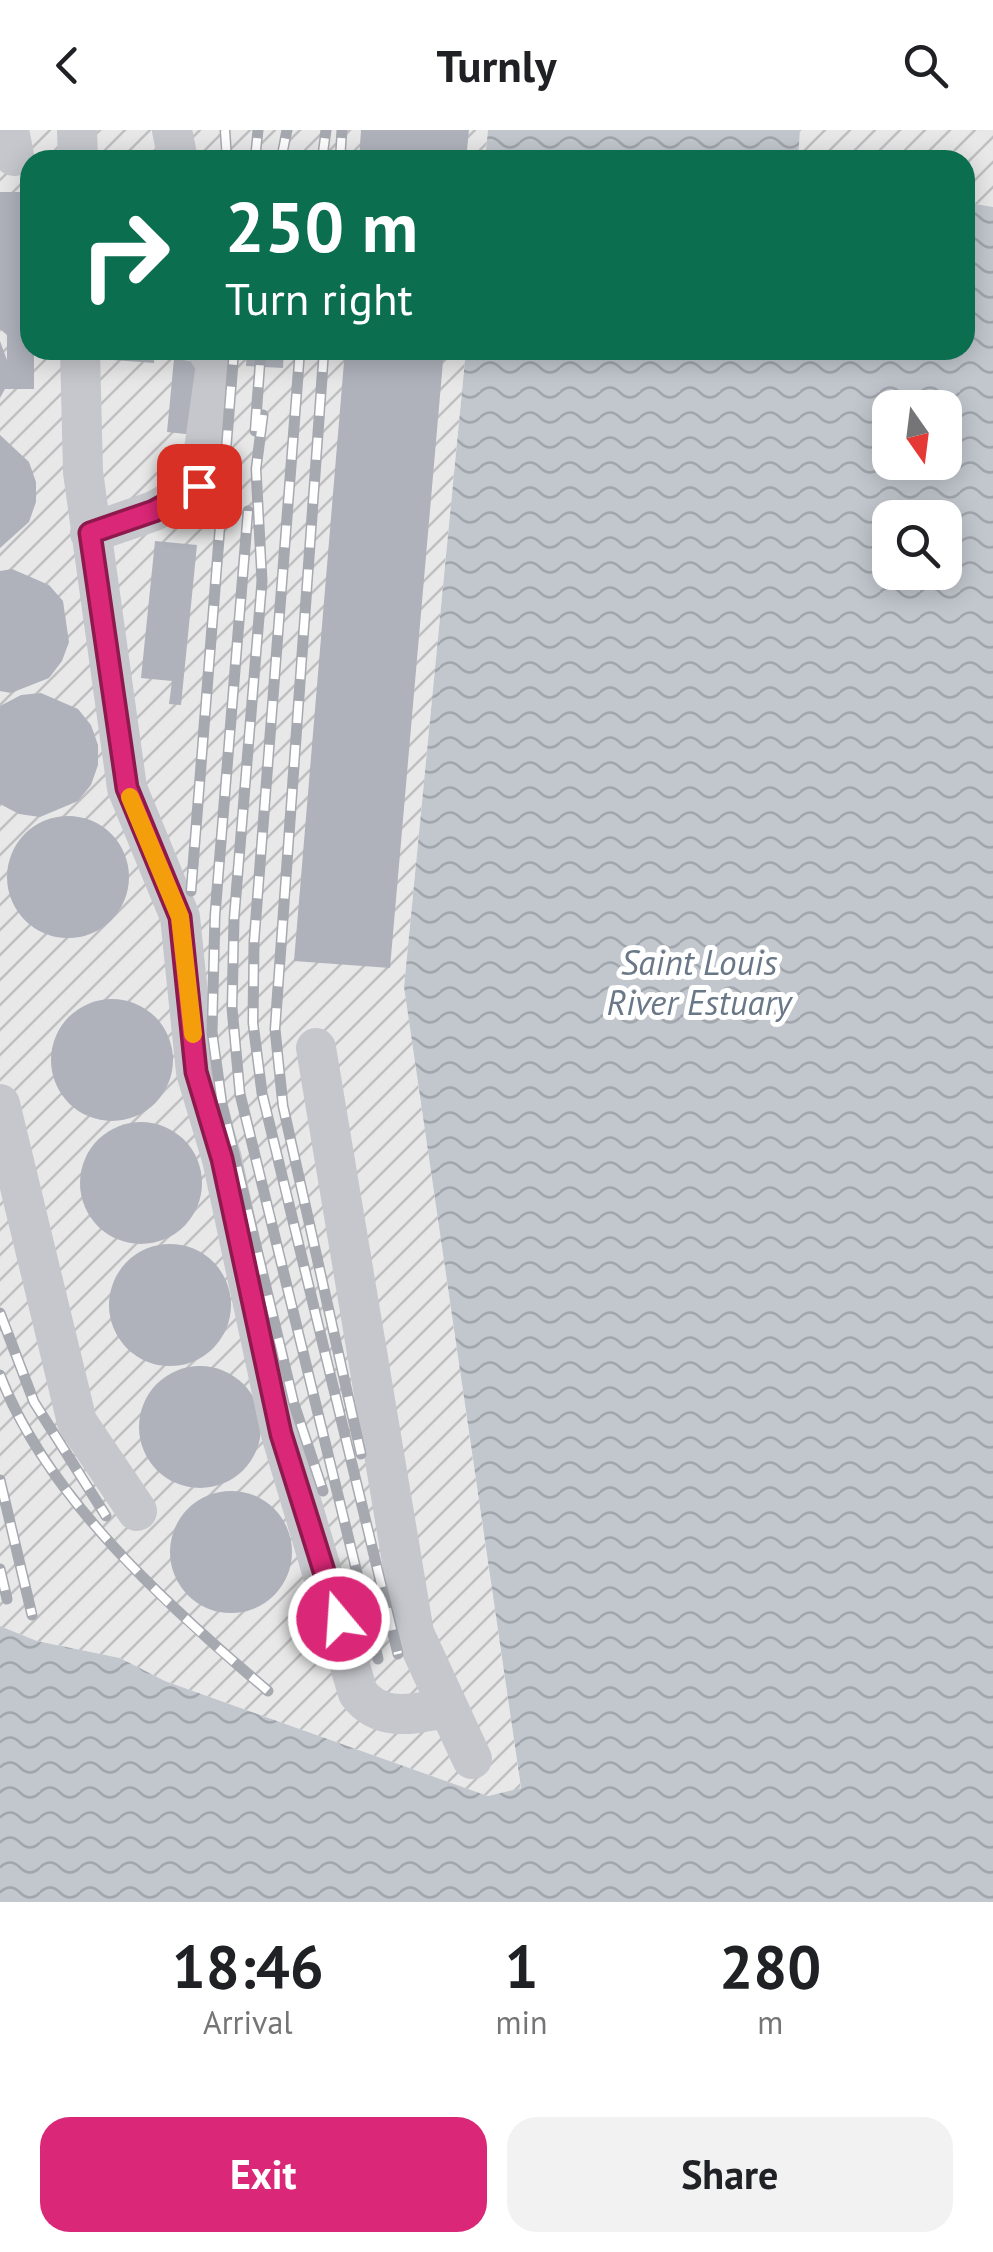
<!DOCTYPE html>
<style>
body{margin:0;font-family:"PT Sans",sans-serif;background:#f2f2f2;color:#202124;height:100vh;display:flex;flex-direction:column;font-size:38px;white-space:nowrap}
*{box-sizing:border-box;margin:0}
p{font-size:32px;color:#757577}
.icon{flex:none;width:55px;height:55px;fill:none;stroke:currentColor;stroke-width:2;stroke-linecap:round;stroke-linejoin:round}
.map{position:relative;height:1772px;overflow:hidden}
.panel{display:flex;flex-direction:column;background:#fff;flex:1}
.panel>*{flex:none}
.guide{position:absolute;left:20px;top:20px;width:955px;height:210px;border-radius:30px;box-shadow:0 5px 25px #0003;background:#0b6e4f;color:#fff;overflow:hidden}
.needle{width:65px;rotate:166deg}
.controls{position:absolute;left:872px;top:260px;display:grid;gap:20px}
.controls a{display:grid;place-items:center;width:90px;height:90px;border-radius:20px;background:#fff;box-shadow:0 5px 25px #0003;font-size:50px}
.pin{position:absolute;display:grid;place-items:center;width:85px;height:85px;color:#fff;margin:-42px;border-radius:20px;box-shadow:0 5px 15px #0006}
.me{position:absolute;width:110px;margin:-55px;rotate:342deg;stroke-linejoin:round;filter:drop-shadow(0 0 8px #0008)}
.turn{display:flex;align-items:center;gap:35px;height:210px;padding:0 40px;font-size:45px}
.turn .icon{width:130px;height:130px;stroke-width:2.5}
.turn b{display:block;font-size:70px;line-height:85px}
.eta{display:flex;justify-content:space-evenly;align-items:center;height:170px;text-align:center}
.eta b{font-size:60px;font-weight:800;line-height:70px}
.action{display:flex;gap:20px;margin-top:auto;padding:20px 40px}
.action a{flex:1;height:115px;border-radius:30px;background:#db2777;color:#fff;font-size:40px;font-weight:800;line-height:115px;text-align:center}
.action a+a{background:#f2f2f2;color:#202124}
header{display:flex;justify-content:space-between;align-items:center;height:130px;padding:0 40px;background:#fff;font-size:45px;font-weight:800}
.map>svg:first-child{display:block}
.industrial{fill:url(#industrial-furrows)}
.water{fill:url(#water-waves);fill-rule:evenodd}
.building{fill:#afb2bb}
.lines{fill:none;stroke-linecap:round;stroke-linejoin:round}
.minor{stroke:#c6c7cc;stroke-width:40}
.rail-casing{stroke:#a6a9b0;stroke-width:11}
.rail{stroke:#fff;stroke-width:8;stroke-dasharray:22;stroke-linecap:butt}
.route-casing{stroke:#8e194d;stroke-width:25}
.route{stroke:#db2777;stroke-width:18}
.slow{stroke:#f59e0b;stroke-width:18}
.labels{text-anchor:middle;dominant-baseline:central;stroke-width:10;stroke-linejoin:round;paint-order:stroke}
.water-label{font-size:35px;font-style:italic;fill:#697787;stroke:#fff}
</style>
<header><svg class="icon" aria-label="back" viewBox="0 0 24 24"><path d="M15 5l-7 7 7 7"/></svg>Turnly<svg class="icon" aria-label="search" viewBox="0 0 24 24"><circle cx="10" cy="10" r="6"/><path d="M15 15l6 6"/></svg></header>
<div class="map">
<svg width="993" height="1772" viewBox="0 0 993 1772">
<defs>
<pattern id="industrial-furrows" width="10" height="10" patternUnits="userSpaceOnUse" patternTransform="scale(2.5)"><rect width="10" height="10" fill="#e8e8e8"/><path d="M-1 1l2-2M0 10L10 0M9 11l2-2" fill="none" stroke="#c0c0c2"/></pattern>
<pattern id="water-waves" width="16" height="10" patternUnits="userSpaceOnUse" patternTransform="scale(2.5)"><rect width="16" height="10" fill="#c2c7ce"/><path d="M0 5q4-4 8 0t8 0" fill="none" stroke="#a1a6ad"/></pattern>
</defs>
<rect width="100%" height="100%" fill="#f7f7f5"/>
<!-- industrial -->
<path class="industrial" d="M 0,0 L 488,0 L 485,30 L 30,30 L 30,220 L 466,220 L 404,857 L 521,1659 L 488,1666 L 165,1551 L 120,1528 L 37,1511 L 0,1496 Z
M 800,0 L 993,0 L 993,77 L 965,72 L 965,30 L 798,30 Z"/>
<!-- water -->
<path class="water" d="M 488,0 L 800,0 L 798,30 L 485,30 Z
M 965,72 L 993,77 L 993,1772 L 0,1772 L 0,1496 L 37,1511 L 120,1528 L 165,1551 L 488,1666 L 521,1658 L 404,857 L 466,220 L 965,220 ZM 890,278 L 945,278 L 945,332 L 890,332 ZM 890,388 L 945,388 L 945,442 L 890,442 Z"/>
<!-- building -->
<path class="building" d="M 361,0 L 469,0 L 466,30 L 359,30 Z
M 0,62 L 30,62 L 30,220 L 39,220 L 39,225 L 34,224 L 34,259 L 5,259 L 0,268 L 0,211 L 7,230 L 7,205 L 0,199 Z
M 114,220 L 155,220 L 154,233 L 113,230 Z
M 247,220 L 284,220 L 283,238 L 246,236 Z
M 345,220 L 444,220 L 390,838 L 294,831 Z
M 174,229 L 202,232 L 195,305 L 167,302 Z
M 0,305 L 29,332 L 36,352 L 36,372 L 29,392 L 0,418 Z
M 155,411 L 197,415 L 181,575 L 169,574 L 172,551 L 141,548 Z
M 12,439 L 49,455 L 63,471 L 69,512 L 62,531 L 49,548 L 11,563 L 0,561 L 0,441 Z
M 41,563 L 78,579 L 91,595 L 98,615 L 98,635 L 91,655 L 78,671 L 40,687 L 19,684 L 0,674 L 0,576 L 21,565 Z
M7 747a61 61 0 1 1 122 0a61 61 0 1 1-122 0Z
M51 930a61 61 0 1 1 122 0a61 61 0 1 1-122 0Z
M80 1053a61 61 0 1 1 122 0a61 61 0 1 1-122 0Z
M109 1175a61 61 0 1 1 122 0a61 61 0 1 1-122 0Z
M139 1297a61 61 0 1 1 122 0a61 61 0 1 1-122 0Z
M170 1422a61 61 0 1 1 122 0a61 61 0 1 1-122 0Z"/>
<g class="lines">
<!-- minor -->
<path class="minor" d="M 9,0 L 14,26
M 77,0 L 78,30
M 172,0 L 178,30
M 80,220 L 83,342 L 127,658 L 180,787 L 196,942 L 222,1029 L 281,1304 L 358,1563 C 380,1593 414,1584 446,1578
M 90,403 L 154,381 L 199,356 L 216,234 L 207,220
M 316,918 L 414,1503 L 472,1629
M 0,974 L 77,1292 L 137,1381"/>
<!-- rail casing -->
<g class="rail-casing">
<path id="rail" d="M 225,0 L 227,30
M 255,30 L 258,0
M 281,30 L 287,0
M 322,30 L 326,0
M 340,30 L 342,0
M 300,220 L 254,812 L 253,893 L 262,963 L 398,1524
M 324,220 L 275,899 L 283,976 L 361,1324
M 263,285 L 256,339 L 262,451 L 234,789 L 232,878 L 240,964 L 378,1529
M 255,301 L 261,220
M 248,381 L 215,785 L 212,902 L 222,974 L 294,1274 L 323,1361
M 191,761 L 234,220
M 0,1183 L 34,1272 L 106,1386
M 0,1245 C 47,1368 169,1477 268,1561
M 0,1350 L 32,1485
M 0,1439 L 7,1469"/>
</g>
<!-- rail -->
<use href="#rail" class="rail"/>
</g>
<g class="lines">
<!-- route casing -->
<g class="route-casing">
<path id="route" d="M 199,356 L 154,381 L 90,403 L 127,658 L 180,787 L 196,942 L 222,1029 L 281,1304 L 339,1489"/>
</g>
<!-- route -->
<use href="#route" class="route"/>
<!-- slow -->
<path class="slow" d="M 130,667 L 180,787 L 193,904"/>
</g>
<g class="labels">
<!-- water labels -->
<g class="water-label">
<text x="699" y="832">Saint Louis<tspan x="699" dy="40">River Estuary</tspan></text>
</g>
</g>
</svg>
<div class="controls">
<a><svg class="needle" viewBox="-14 -14 28 28"><path d="M0-13l5 13h-10z" fill="#e53935"/><path d="M0 13l5-13h-10z" fill="#757577"/></svg></a>
<a><svg class="icon" aria-label="search" viewBox="0 0 24 24"><circle cx="10" cy="10" r="6"/><path d="M15 15l6 6"/></svg></a>
</div>
<div class="pin" style="left:199px;top:356px;background:#d93025"><svg class="icon" aria-label="arrive" viewBox="0 0 24 24"><path d="M6 21V4h12l-3 4 3 4H6"/></svg></div>
<svg class="me" style="left:339px;top:1489px" viewBox="-20 -20 40 40"><circle r="17" fill="#db2777" stroke="#fff" stroke-width="3"/><path d="M0-11L8 9 0 5-8 9z" fill="#fff"/></svg>
<div class="guide">
<div class="turn"><svg class="icon" aria-label="right" viewBox="0 0 24 24"><path d="M7 20v-9h11M14 6l5 5-5 5"/></svg><div><b>250 m</b>Turn right</div></div>
</div>
</div>
<section class="panel">
<div class="eta">
<div><b>18:46</b><p>Arrival</p></div>
<div><b>1</b><p>min</p></div>
<div><b>280</b><p>m</p></div>
</div>
<div class="action"><a>Exit</a><a>Share</a></div>
</section>
